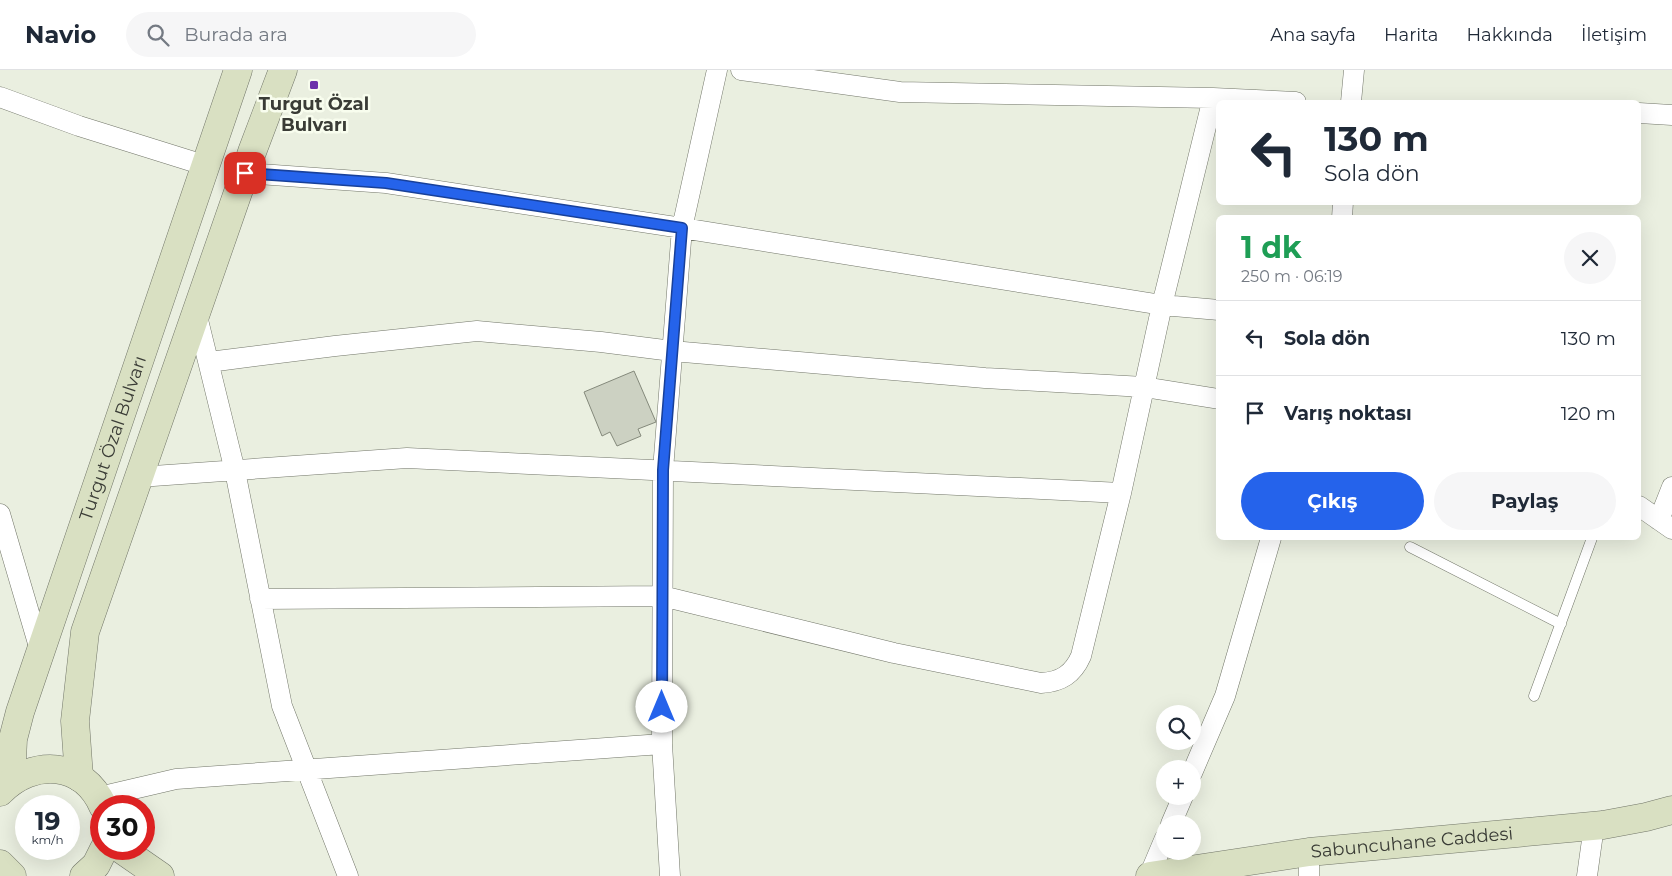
<!DOCTYPE html>
<html lang="tr">
<meta charset="utf-8">
<style>
body{margin:0;font-family:Montserrat,sans-serif;background:#f6f6f7;color:#1f2937;height:100vh;display:flex;flex-direction:column;font-size:19px;white-space:nowrap}
*{box-sizing:border-box;margin:0}
p{font-size:16px;color:#747a83}
.icon{flex:none;width:28px;height:28px;fill:none;stroke:currentColor;stroke-width:2;stroke-linecap:round;stroke-linejoin:round}
.map{position:relative;flex:1;overflow:hidden}
.panel{position:absolute;left:1216px;top:145px;width:425px;height:325px;display:flex;flex-direction:column;background:#fff;border-radius:8px;box-shadow:0 5px 20px #0002}
.panel>*{flex:none}
.guide{position:absolute;left:1216px;top:30px;width:425px;height:105px;border-radius:8px;box-shadow:0 5px 20px #0002;background:#fff;color:#1f2937;overflow:hidden}
.buttons{position:absolute;left:1156px;top:635px;display:grid;gap:10px}
.buttons a{display:grid;place-items:center;width:45px;height:45px;border-radius:50%;background:#fff;box-shadow:0 5px 20px #0002;font-size:25px}
.speed{position:absolute;left:15px;top:725px;display:flex;gap:10px;font-size:25px;font-weight:700;text-align:center}
.speed>*{display:grid;place-content:center;width:65px;height:65px;border-radius:50%;background:#fff;box-shadow:0 5px 20px #0002;line-height:1}
.speed small{font-size:12px;font-weight:400}
.speed .limit{border:8px solid #d22;background:#fff;color:#111}
.pin{position:absolute;display:grid;place-items:center;width:42px;height:42px;color:#fff;margin:-21px;border-radius:10px;box-shadow:0 2px 8px #0006}
.me{position:absolute;width:55px;margin:-28px;rotate:0deg;stroke-linejoin:round;filter:drop-shadow(0 0 4px #0008)}
.turn{display:flex;align-items:center;gap:18px;height:105px;padding:0 25px;font-size:22px}
.turn .icon{width:65px;height:65px;stroke-width:2.5}
.turn b{display:block;font-size:35px;line-height:42px}
.round{display:grid;place-items:center;flex:none;width:52px;height:52px;border-radius:26px;background:#f6f6f7}
.head{display:flex;align-items:center;justify-content:space-between;height:85px;padding:0 25px}
h1{font-size:30px;font-weight:700;line-height:38px;color:#1e9e55}
.primary-button{display:flex;gap:10px;margin-top:auto;padding:10px 25px}
.primary-button a{flex:1;height:58px;border-radius:30px;background:#2563eb;color:#fff;font-size:20px;font-weight:700;line-height:58px;text-align:center}
.primary-button a+a{background:#f6f6f7;color:#1f2937}
ul{padding:0;list-style:none}
li{display:flex;align-items:center;gap:15px;height:75px;padding:0 25px;border-top:1px solid #e0e1e3}
li div{flex:1}
li b{display:block;font-size:19px}
li em{font-style:normal}
header{display:flex;align-items:center;gap:30px;box-sizing:border-box;height:70px;padding:0 25px;background:#fff;border-bottom:1px solid #e0e1e3}
header strong{font-size:24px}
nav{display:flex;gap:28px;margin-inline-start:auto;font-size:18px}
.search{width:350px;height:45px;background:#f6f6f7;display:flex;align-items:center;gap:12px;box-sizing:border-box;padding:0 18px;border-radius:28px;color:#747a83;font-size:19px}
.map>svg:first-child{display:block}
.building{fill:#ccd1c2;stroke:#84897b}
.lines{fill:none;stroke-linecap:round;stroke-linejoin:round}
.lane-casing{stroke:#727669;stroke-width:11}
.street-casing{stroke:#727669;stroke-width:21}
.secondary-casing{stroke:#727669;stroke-width:29}
.lane{stroke:#fff;stroke-width:10}
.street{stroke:#fff;stroke-width:20}
.secondary{stroke:#d9e0c2;stroke-width:28}
.route-casing{stroke:#184099;stroke-width:12}
.route{stroke:#2563eb;stroke-width:9}
.poi-dot{fill:#6d33aa;stroke:#f8fdee;stroke-width:2}
.labels{text-anchor:middle;dominant-baseline:central;stroke-width:5;stroke-linejoin:round;paint-order:stroke}
.poi-label{font-size:18px;font-weight:bold;fill:#3a3c36;stroke:#f8fdee}
.street-label{font-size:18px;fill:#3a3c36;stroke:#f8fdee}
</style>
<header>
<strong>Navio</strong>
<div class="search"><svg class="icon" aria-label="search" viewBox="0 0 24 24"><circle cx="10" cy="10" r="6"/><path d="M15 15l6 6"/></svg>Burada ara</div>
<nav><a>Ana sayfa</a><a>Harita</a><a>Hakkında</a><a>İletişim</a></nav>
</header>
<div class="map">
<svg width="1672" height="806" viewBox="0 0 1672 806">
<rect width="100%" height="100%" fill="#eaefe0"/>
<!-- building -->
<path class="building" d="M 634,301 L 656,352 L 638,359 L 641,366 L 617,376 L 610,362 L 602,366 L 584,322 Z"/>
<g class="lines">
<!-- lane casing -->
<g class="lane-casing">
<path id="lane" d="M 1410,477 L 1561,554
M 1534,626 L 1592,468"/>
</g>
<!-- street casing -->
<g class="street-casing">
<path id="street" d="M 741,0 L 900,22 L 1213,28 L 1296,32
M 0,27 L 79,56 L 207,96
M 1351,32 L 1354,0
M 1639,43 L 1672,45
M 245,103 L 386,113 L 682,158 L 1162,235 L 1219,240
M 1342,148 L 1343,132
M 196,242 L 235,401 L 282,636 L 348,806
M 209,292 L 335,276 L 477,261 L 601,272 L 672,281 L 985,308 L 1144,317 L 1219,329
M 139,407 L 407,388 L 1121,423
M 1639,436 L 1672,459
M 0,444 L 40,580
M 1659,450 L 1672,417
M 260,529 L 662,526 L 894,583 L 1041,613 C 1061,612 1073,604 1081,586 L 1121,423 L 1162,235 L 1213,28
M 1192,703 L 1225,626 L 1271,468
M 99,727 L 176,709 L 662,674
M 1171,754 L 1183,726
M 1309,782 L 1309,806
M 670,806 L 662,674 L 663,400 L 682,158 L 717,0
M 1149,806 L 1165,768
M 1587,806 L 1594,756"/>
</g>
<!-- secondary casing -->
<g class="secondary-casing">
<g id="secondary">
<path d="M 79,707 L 75,651 L 85,562 L 252,82 L 283,0"/>
<path id="s1" d="M 11,712 L 13,669 L 20,642 L 238,0"/>
<path d="M 0,722 C 33,688 83,691 103,736"/>
<path d="M 121,779 L 160,806"/>
<path d="M 0,794 L 12,806"/>
<path d="M 84,806 L 96,795 L 104,779"/>
<path id="s2" d="M 1150,806 L 1309,782 L 1603,755 L 1646,747 L 1672,740"/>
</g>
</g>
<!-- lane -->
<use href="#lane" class="lane"/>
<!-- street -->
<use href="#street" class="street"/>
<!-- secondary -->
<use href="#secondary" class="secondary"/>
</g>
<g class="lines">
<!-- route casing -->
<g class="route-casing">
<path id="route" d="M 245,103 L 386,113 L 682,158 L 663,400 L 662,637"/>
</g>
<!-- route -->
<use href="#route" class="route"/>
</g>
<!-- markers -->
<rect class="poi-dot" x="309" y="10" width="10" height="10" rx="2.5"/>
<g class="labels">
<!-- poi labels -->
<g class="poi-label">
<text x="314" y="34">Turgut Özal<tspan x="314" dy="21">Bulvarı</tspan></text>
</g>
<!-- street labels -->
<g class="street-label">
<text stroke="none"><textPath href="#s1" startOffset="360">Turgut Özal Bulvarı</textPath></text>
<text stroke="none"><textPath href="#s2" startOffset="264">Sabuncuhane Caddesi</textPath></text>
</g>
</g>
</svg>
<div class="buttons">
<a><svg class="icon" aria-label="search" viewBox="0 0 24 24"><circle cx="10" cy="10" r="6"/><path d="M15 15l6 6"/></svg></a>
<a>+</a>
<a>−</a>
</div>
<div class="speed"><div>19<small>km/h</small></div><div class="limit">30</div></div>
<div class="pin" style="left:245px;top:103px;background:#d93025"><svg class="icon" aria-label="arrive" viewBox="0 0 24 24"><path d="M6 21V4h12l-3 4 3 4H6"/></svg></div>
<svg class="me" style="left:662px;top:637px" viewBox="-20 -20 40 40"><circle r="19" fill="#fff"/><path d="M0-13L10 11 0 6-10 11z" fill="#2563eb"/></svg>
<div class="guide">
<div class="turn"><svg class="icon" aria-label="left" viewBox="0 0 24 24"><path d="M17 20v-9H6M10 6l-5 5 5 5"/></svg><div><b>130 m</b>Sola dön</div></div>
</div>
<section class="panel">
<div class="head"><div><h1>1 dk</h1><p>250 m · 06:19</p></div><a class="round"><svg class="icon" aria-label="close" viewBox="0 0 24 24"><path d="M6 6l12 12M18 6L6 18"/></svg></a></div>
<ul>
<li><svg class="icon" aria-label="left" viewBox="0 0 24 24"><path d="M17 20v-9H6M10 6l-5 5 5 5"/></svg><div><b>Sola dön</b></div><em>130 m</em></li>
<li><svg class="icon" aria-label="arrive" viewBox="0 0 24 24"><path d="M6 21V4h12l-3 4 3 4H6"/></svg><div><b>Varış noktası</b></div><em>120 m</em></li>
</ul>
<div class="primary-button"><a>Çıkış</a><a>Paylaş</a></div>
</section>
</div>
